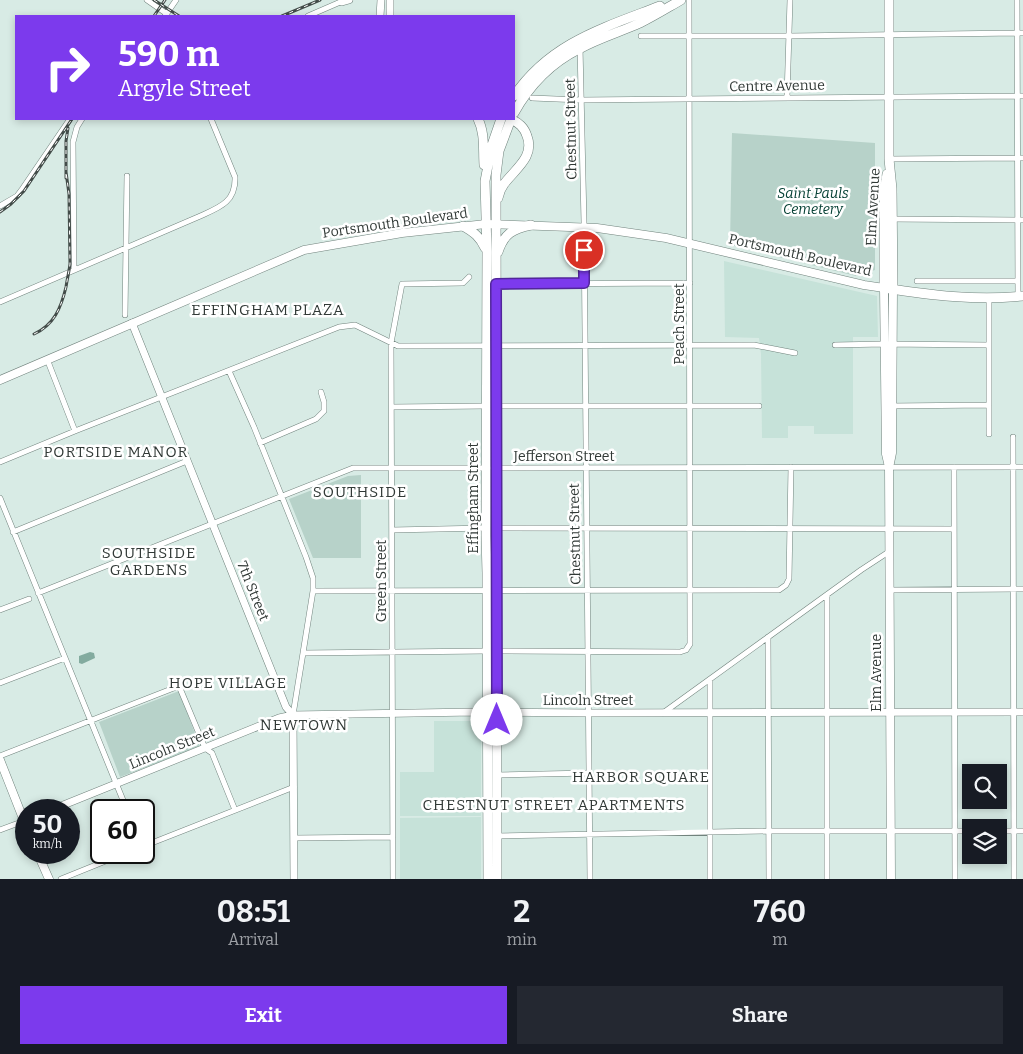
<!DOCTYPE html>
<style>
body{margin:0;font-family:Bitter,serif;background:#242831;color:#f1f3f6;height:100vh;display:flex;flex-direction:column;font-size:19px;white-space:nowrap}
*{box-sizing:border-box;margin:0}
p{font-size:16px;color:#9ea1a6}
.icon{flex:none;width:28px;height:28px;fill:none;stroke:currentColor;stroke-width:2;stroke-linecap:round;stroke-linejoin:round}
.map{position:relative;height:879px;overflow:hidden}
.drawer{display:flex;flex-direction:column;background:#171b24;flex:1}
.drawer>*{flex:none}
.banner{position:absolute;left:15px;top:15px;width:500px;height:105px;border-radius:0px;box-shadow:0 2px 8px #0003;background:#7c3aed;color:#fff;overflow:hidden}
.tools{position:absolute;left:962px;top:764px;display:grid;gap:10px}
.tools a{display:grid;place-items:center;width:45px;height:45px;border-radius:0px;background:#171b24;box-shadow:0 2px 8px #0003;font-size:25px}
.speed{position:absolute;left:15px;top:799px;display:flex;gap:10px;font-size:25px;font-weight:700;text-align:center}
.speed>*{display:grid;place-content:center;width:65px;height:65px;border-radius:50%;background:#171b24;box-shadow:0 2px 8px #0003;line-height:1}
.speed small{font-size:12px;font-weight:400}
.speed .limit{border:2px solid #111;border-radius:8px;background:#fff;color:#111}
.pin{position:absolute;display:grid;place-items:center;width:42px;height:42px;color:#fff;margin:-21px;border:2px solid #fff;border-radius:50%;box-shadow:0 1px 5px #0007}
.me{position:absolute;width:55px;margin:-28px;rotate:0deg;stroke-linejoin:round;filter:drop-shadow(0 0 4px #0008)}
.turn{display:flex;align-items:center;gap:18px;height:105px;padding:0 20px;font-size:22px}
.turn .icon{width:65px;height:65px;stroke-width:2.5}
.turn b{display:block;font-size:35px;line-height:42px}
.eta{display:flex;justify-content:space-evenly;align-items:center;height:85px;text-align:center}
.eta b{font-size:30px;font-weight:700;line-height:35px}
.button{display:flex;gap:10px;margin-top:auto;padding:10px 20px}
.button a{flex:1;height:58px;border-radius:0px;background:#7c3aed;color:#fff;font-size:20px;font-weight:700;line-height:58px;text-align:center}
.button a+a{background:#242831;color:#f1f3f6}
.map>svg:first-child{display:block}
.built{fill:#c6e2d9}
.green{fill:#b7d2c9}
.water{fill:#83ab9f}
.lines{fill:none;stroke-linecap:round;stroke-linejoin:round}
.minor-casing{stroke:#71837d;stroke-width:6}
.tertiary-casing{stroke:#71837d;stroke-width:8}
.secondary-casing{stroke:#71837d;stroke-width:9}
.primary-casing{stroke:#71837d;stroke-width:10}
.minor{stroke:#fff;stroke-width:5}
.tertiary{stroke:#fff;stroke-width:7}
.secondary{stroke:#fff;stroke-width:8}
.primary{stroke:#fff;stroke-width:9}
.rail-casing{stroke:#434c49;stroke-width:3}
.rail{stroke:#fff;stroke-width:1;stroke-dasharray:4;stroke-linecap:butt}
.route-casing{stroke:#51269a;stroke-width:12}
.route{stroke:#7c3aed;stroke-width:9}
.labels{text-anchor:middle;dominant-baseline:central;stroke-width:5;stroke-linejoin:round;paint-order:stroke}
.street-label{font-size:14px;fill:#313936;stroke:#fff}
.park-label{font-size:14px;font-style:italic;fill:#064135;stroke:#fff}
.neighbourhood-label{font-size:15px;letter-spacing:1px;fill:#313936;stroke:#fff}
</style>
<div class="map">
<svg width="1023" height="879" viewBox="0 0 1023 879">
<rect width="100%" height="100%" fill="#d8ebe5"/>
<!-- built -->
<path class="built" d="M 724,261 L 877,296 L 878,337 L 853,337 L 853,434 L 814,434 L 814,426 L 788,426 L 788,438 L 762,438 L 761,354 L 759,338 L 725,337 Z
M 434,721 L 481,721 L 481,816 L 400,816 L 400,772 L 434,772 Z
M 481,817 L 481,879 L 400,879 L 400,818 Z"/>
<!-- green -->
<path class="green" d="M 732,133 L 875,143 L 875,270 L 856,276 L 730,245 Z
M 361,475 L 361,558 L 313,558 L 289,499 L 348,476 Z
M 179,691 L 200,747 L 120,777 L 99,722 Z"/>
<!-- water -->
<path class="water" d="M 90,652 L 94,653 L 95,658 L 82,664 L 79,663 L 79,656 Z"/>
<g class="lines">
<!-- minor casing -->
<g class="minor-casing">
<path id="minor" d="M 147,0 L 167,14
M 1017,0 L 1018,296
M 165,16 L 176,0
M 308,16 L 345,0
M 641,36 L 789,36 L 1023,33
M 580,47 L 584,222 L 590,879
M 787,97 L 790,0
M 532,98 L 581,100 L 1023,96
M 889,159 L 1023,158
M 0,206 L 17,196 L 23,188 L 70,119
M 890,219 L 1023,220
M 74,270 L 73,142 L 77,127 L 82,119
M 917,281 L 1018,281
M 496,284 L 690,283
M 0,302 L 198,217 C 218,208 236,203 235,177 L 211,119
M 125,315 L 127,176
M 835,345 L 884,344 L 988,345
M 47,359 L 75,431
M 229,371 L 254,427 L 306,557 L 313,578 L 313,591 L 293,715
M 496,406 L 759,406
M 889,406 L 989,405
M 392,407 L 486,406
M 989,434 L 989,298
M 1013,437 L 1014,879
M 260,443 L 316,419 L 324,411 L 324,402 L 321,392
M 0,462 L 75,431 L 339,327 L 355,325 L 398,346 L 754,345 L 795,353
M 954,467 L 955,879
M 496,468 L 1023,467
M 0,498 L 127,810
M 496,528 L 954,529
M 392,530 L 486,528
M 13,532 L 187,461
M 890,590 L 1023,589
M 313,591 L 779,590 L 786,585 L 789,579 L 791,467
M 38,593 L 353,468 L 488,468
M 827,595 L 827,879
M 0,610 L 29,599
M 768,637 L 769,879
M 496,651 L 680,652 L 686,650 L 690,644 L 689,0
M 303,653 L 487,651
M 0,683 L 65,658
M 663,713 L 861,570 L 890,551
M 0,756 L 179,686 L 205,748 L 212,753 L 235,810
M 497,775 L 589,773
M 0,830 L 24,821
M 999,831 L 1023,831
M 496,836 L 769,831 L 971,831
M 294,838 L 393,837
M 144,846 L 294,787
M 61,879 L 128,852
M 393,879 L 391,343 L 402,284 L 463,283 L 469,277
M 710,879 L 710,679"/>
</g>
<!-- tertiary casing -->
<g class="tertiary-casing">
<path id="tertiary" d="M 342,2 L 349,0
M 380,16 L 381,0
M 390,16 L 390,0
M 132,323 L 286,707 L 293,715 L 294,879
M 51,810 L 279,718 L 293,715 L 475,712 L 588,713 L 1023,712"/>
</g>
<!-- secondary casing -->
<g class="secondary-casing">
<path id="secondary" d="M 0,380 L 304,250 L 402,233 L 486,224 L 597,228 L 666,238 L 864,285 L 884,288 L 886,454 L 889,467 L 891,879
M 890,463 L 892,453 L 893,289
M 0,760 L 26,826
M 37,852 L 49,879"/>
</g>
<!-- primary casing -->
<g class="primary-casing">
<path id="primary" d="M 889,0 L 889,159 L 892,189 L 893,289
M 514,96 C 550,43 603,28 660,6
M 514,113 C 529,86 551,63 579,49 C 599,38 620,32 640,23 C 654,16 667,8 681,0
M 478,119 C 485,133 483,149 484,165
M 887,174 L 884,192 L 884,288 C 930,295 976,301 1023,296
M 498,198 C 499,193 501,188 504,184 C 515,169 535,157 527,136 C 524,127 519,123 511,119
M 463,226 C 474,232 480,237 485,248
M 498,252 C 504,234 512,229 531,225
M 488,879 L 487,573 L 486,536 L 487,252 L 485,181 L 492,145 L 501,119
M 497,879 L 496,175 L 499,151 L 511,119"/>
</g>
<!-- minor -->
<use href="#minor" class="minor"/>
<!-- tertiary -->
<use href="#tertiary" class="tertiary"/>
<!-- secondary -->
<use href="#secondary" class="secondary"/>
<!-- primary -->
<use href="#primary" class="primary"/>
<!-- rail casing -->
<g class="rail-casing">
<path id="rail" d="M 154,0 L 179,16
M 154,16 L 165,0
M 282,16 L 320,0
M 66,178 L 66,141 L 68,128
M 0,212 L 11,204 L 24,191 L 72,119
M 34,334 C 54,325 61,308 66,287 C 67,280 69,272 70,264 L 69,194 L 66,172"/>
</g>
<!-- rail -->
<use href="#rail" class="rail"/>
</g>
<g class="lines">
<!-- route casing -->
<g class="route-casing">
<path id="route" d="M 497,720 L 496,284 L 584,283 L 584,250"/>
</g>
<!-- route -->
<use href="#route" class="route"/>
</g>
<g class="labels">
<!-- street labels -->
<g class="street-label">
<text transform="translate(777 86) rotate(-1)">Centre Avenue</text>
<text transform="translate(571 129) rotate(-91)">Chestnut Street</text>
<text transform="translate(873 207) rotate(-87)">Elm Avenue</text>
<text transform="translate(395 223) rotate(-8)">Portsmouth Boulevard</text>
<text transform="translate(800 255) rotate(13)">Portsmouth Boulevard</text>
<text transform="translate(679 324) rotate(-90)">Peach Street</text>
<text x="564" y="456">Jefferson Street</text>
<text transform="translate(473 498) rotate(-90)">Effingham Street</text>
<text transform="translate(575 534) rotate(-91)">Chestnut Street</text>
<text transform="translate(381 581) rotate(-90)">Green Street</text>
<text transform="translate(253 591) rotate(68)">7th Street</text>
<text transform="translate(876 673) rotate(-90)">Elm Avenue</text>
<text x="588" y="700">Lincoln Street</text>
<text transform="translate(172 748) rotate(-22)">Lincoln Street</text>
</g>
<!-- park labels -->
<g class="park-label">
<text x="813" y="193">Saint Pauls<tspan x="813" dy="16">Cemetery</tspan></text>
</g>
<!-- neighbourhood labels -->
<g class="neighbourhood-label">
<text x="268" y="310">EFFINGHAM PLAZA</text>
<text x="116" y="452">PORTSIDE MANOR</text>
<text x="360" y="492">SOUTHSIDE</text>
<text x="149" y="553">SOUTHSIDE<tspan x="149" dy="17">GARDENS</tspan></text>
<text x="228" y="683">HOPE VILLAGE</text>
<text x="304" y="725">NEWTOWN</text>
<text x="641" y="777">HARBOR SQUARE</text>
<text x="554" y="805">CHESTNUT STREET APARTMENTS</text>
</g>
</g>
</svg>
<div class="tools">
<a><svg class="icon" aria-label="search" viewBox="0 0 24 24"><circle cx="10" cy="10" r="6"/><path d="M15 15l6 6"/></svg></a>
<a><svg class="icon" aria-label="layers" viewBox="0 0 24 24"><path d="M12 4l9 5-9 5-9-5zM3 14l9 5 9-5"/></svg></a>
</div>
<div class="speed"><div>50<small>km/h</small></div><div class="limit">60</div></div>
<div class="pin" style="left:584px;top:250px;background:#d93025"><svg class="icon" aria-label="arrive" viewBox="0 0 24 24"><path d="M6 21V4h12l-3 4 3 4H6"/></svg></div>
<svg class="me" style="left:497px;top:720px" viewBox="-20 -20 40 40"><circle r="19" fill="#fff"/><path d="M0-13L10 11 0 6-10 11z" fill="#7c3aed"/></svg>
<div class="banner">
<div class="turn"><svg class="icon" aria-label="right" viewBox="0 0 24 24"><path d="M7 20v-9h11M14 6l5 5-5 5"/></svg><div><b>590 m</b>Argyle Street</div></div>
</div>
</div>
<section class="drawer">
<div class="eta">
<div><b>08:51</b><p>Arrival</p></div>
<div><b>2</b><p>min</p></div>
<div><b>760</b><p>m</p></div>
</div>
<div class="button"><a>Exit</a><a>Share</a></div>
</section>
